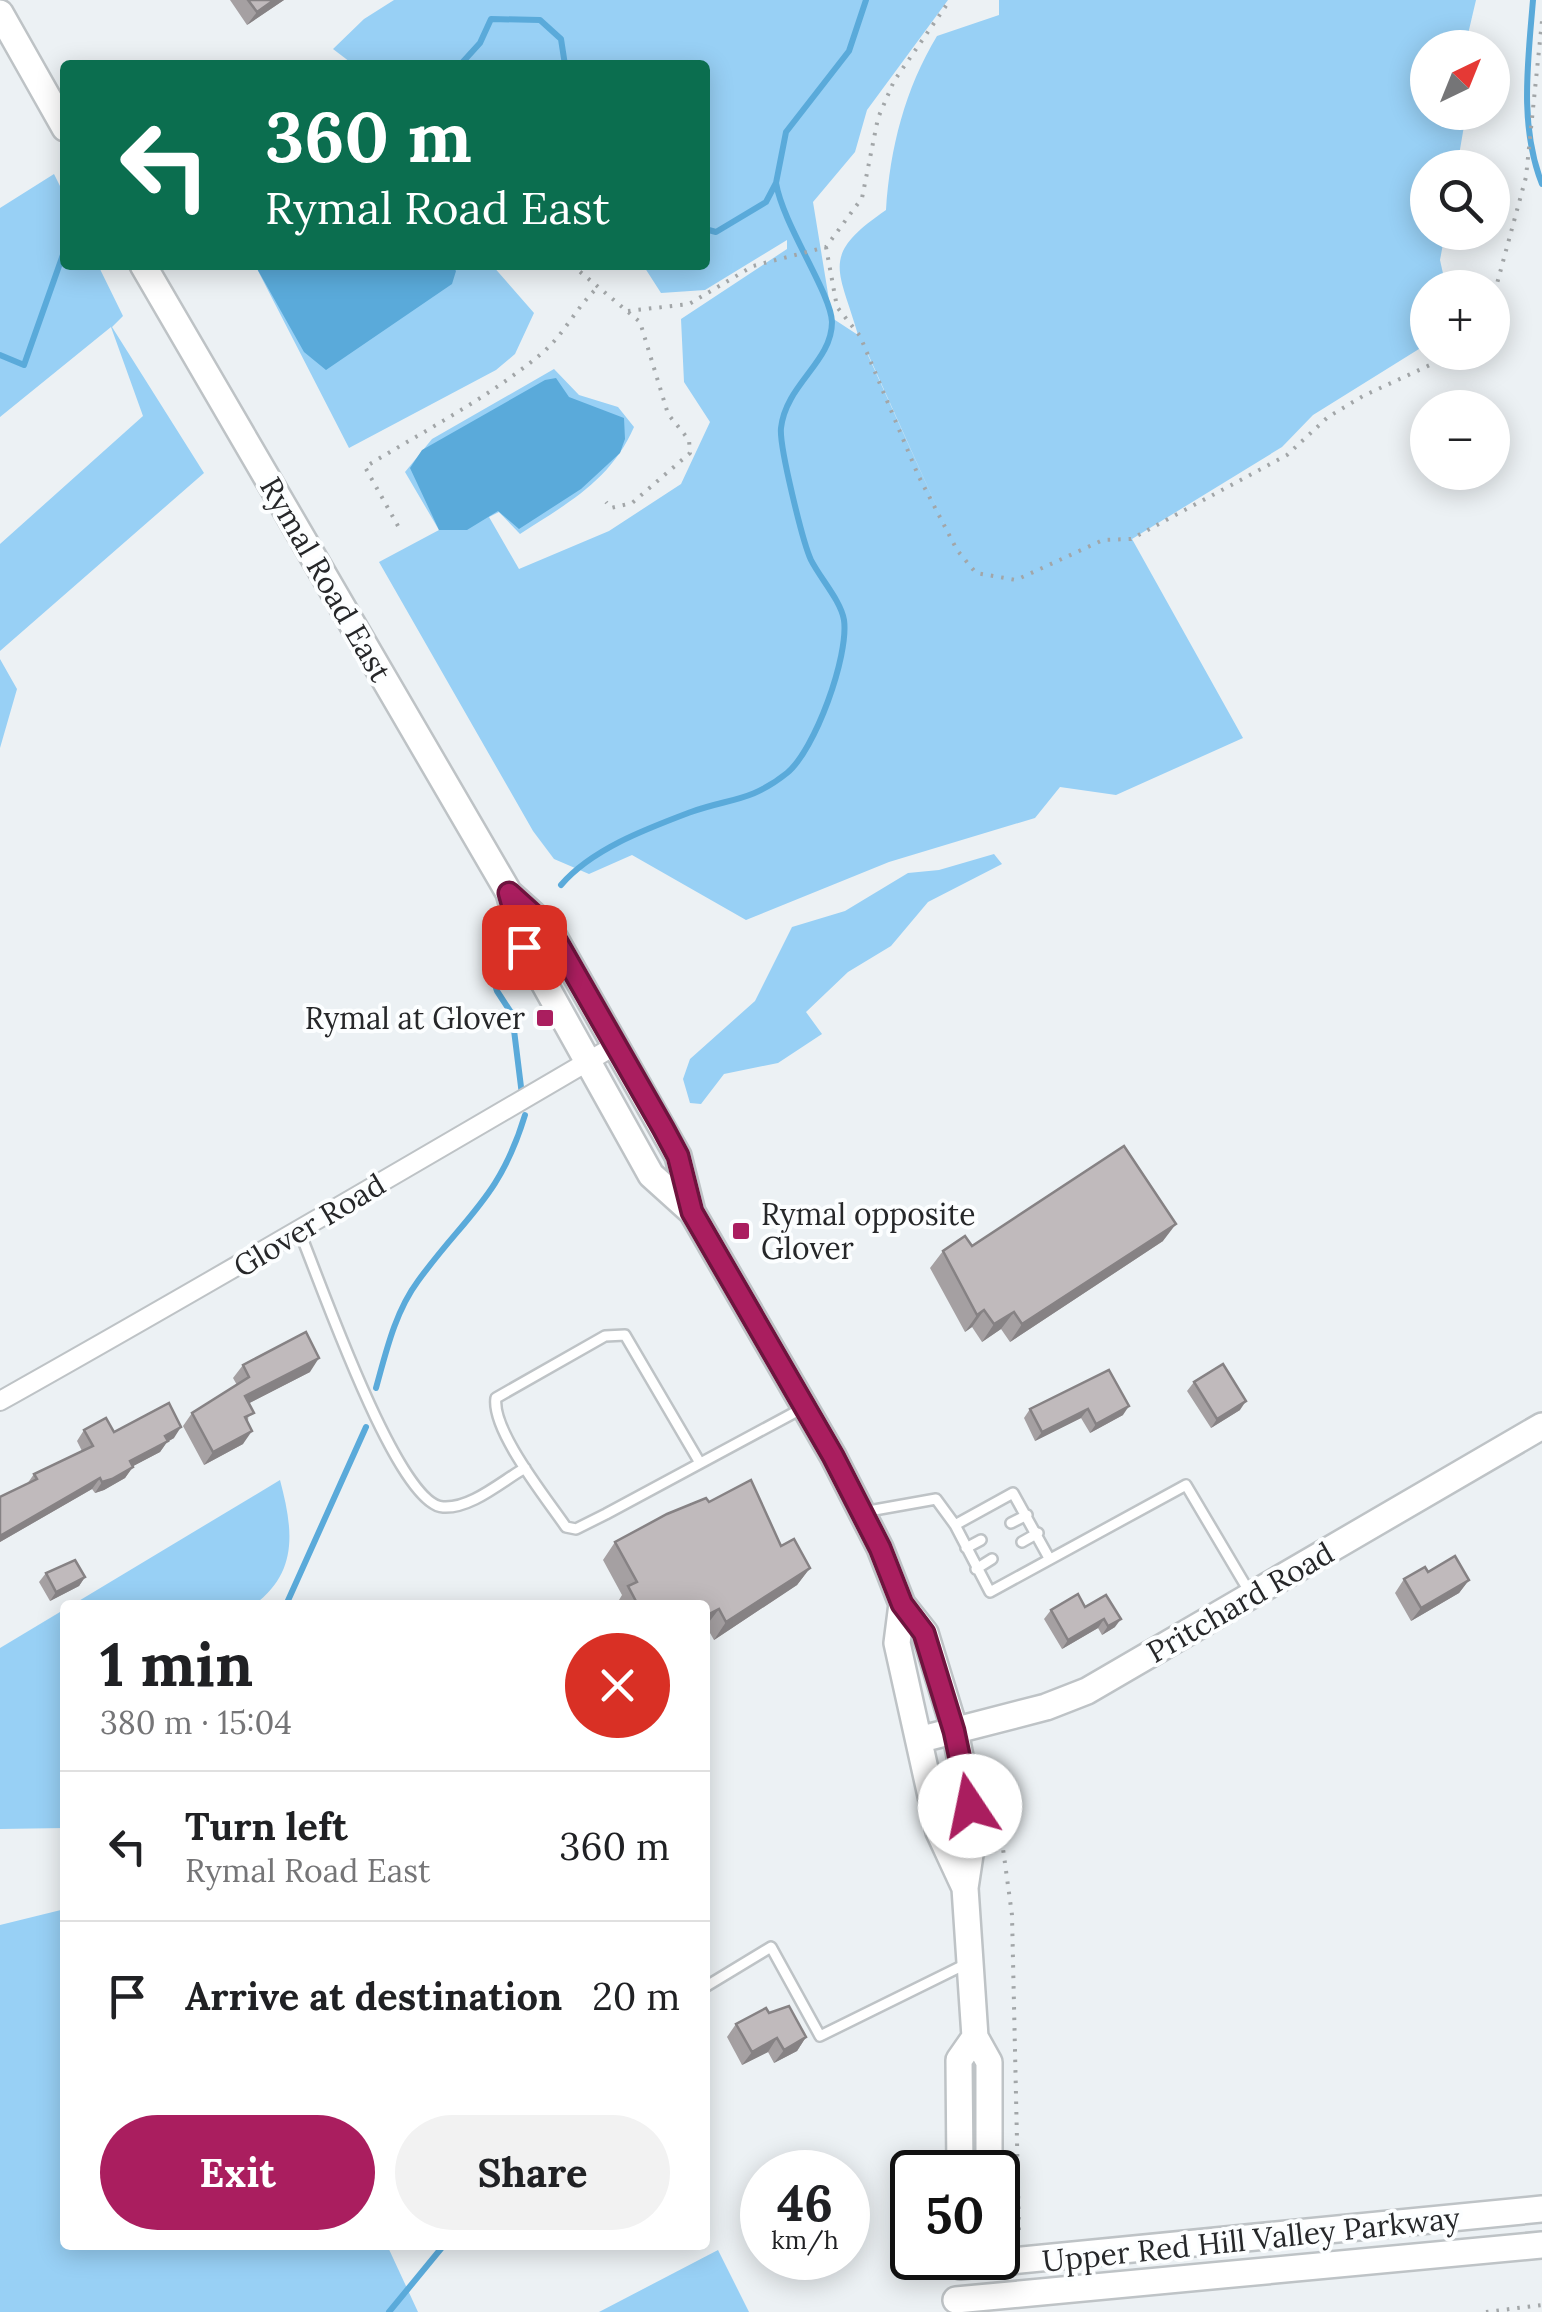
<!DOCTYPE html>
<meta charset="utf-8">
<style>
body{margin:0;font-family:Lora,serif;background:#f2f2f2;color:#202124;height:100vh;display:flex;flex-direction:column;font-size:38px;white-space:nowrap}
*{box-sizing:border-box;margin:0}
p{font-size:32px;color:#757577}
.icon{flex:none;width:55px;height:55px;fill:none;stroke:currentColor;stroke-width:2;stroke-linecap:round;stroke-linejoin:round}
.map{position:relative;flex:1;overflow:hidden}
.drawer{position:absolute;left:60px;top:1600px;width:650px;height:650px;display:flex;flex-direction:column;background:#fff;border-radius:10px;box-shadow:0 5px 25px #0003}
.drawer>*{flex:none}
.hud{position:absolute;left:60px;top:60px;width:650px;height:210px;border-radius:10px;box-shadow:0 5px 25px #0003;background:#0b6e4f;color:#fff;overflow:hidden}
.needle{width:65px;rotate:43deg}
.fabs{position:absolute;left:1410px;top:30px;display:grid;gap:20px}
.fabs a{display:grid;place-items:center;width:100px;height:100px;border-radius:50%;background:#fff;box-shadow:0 5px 25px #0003;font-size:50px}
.speed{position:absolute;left:740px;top:2150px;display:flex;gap:20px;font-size:50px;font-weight:700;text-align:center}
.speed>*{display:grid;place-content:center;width:130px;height:130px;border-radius:50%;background:#fff;box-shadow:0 5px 25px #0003;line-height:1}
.speed small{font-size:25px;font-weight:400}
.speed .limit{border:5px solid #111;border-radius:15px;background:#fff;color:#111}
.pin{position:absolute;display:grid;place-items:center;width:85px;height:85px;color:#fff;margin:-42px;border-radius:20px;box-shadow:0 5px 15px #0006}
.me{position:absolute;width:110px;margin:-55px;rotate:349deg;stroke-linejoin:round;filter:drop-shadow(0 0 8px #0008)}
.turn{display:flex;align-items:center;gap:35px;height:210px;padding:0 40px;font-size:45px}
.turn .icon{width:130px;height:130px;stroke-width:2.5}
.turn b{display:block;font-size:70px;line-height:85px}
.round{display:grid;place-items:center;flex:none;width:105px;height:105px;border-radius:52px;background:#f2f2f2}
.summary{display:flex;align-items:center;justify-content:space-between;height:170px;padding:0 40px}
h1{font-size:60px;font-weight:800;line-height:75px}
.cta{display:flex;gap:20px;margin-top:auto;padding:20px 40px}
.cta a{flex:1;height:115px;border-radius:60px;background:#aa1e5f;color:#fff;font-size:40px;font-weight:800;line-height:115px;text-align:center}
.cta a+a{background:#f2f2f2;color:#202124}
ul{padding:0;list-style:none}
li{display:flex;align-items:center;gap:30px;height:150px;padding:0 40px;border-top:2px solid #e0e0e0}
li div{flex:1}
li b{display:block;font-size:38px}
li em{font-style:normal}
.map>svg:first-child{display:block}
.green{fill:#98d0f5;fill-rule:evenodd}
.water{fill:#5aaada}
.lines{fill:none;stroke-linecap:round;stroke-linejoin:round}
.stream{stroke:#5aaada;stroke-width:6}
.lane-casing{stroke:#bec3c6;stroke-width:14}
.street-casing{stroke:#bec3c6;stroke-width:22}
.secondary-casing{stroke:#bec3c6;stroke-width:30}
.path{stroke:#a2a6a8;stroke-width:4;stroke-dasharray:2.5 8;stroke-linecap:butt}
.lane{stroke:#fff;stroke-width:9}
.street{stroke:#fff;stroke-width:18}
.secondary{stroke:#fff;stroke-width:25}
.wall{fill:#a5a0a2}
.shaded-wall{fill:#868284}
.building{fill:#c0babc;stroke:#868284;stroke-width:2.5}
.route-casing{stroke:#6e143e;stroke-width:25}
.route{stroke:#aa1e5f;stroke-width:18}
.poi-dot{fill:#aa1e5f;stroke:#fcfeff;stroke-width:4}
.labels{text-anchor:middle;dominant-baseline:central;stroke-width:8;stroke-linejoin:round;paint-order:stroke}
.street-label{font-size:30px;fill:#262729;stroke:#fcfeff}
.poi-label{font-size:30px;fill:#262729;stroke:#fcfeff;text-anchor:end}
</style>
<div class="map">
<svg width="1542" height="2312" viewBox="0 0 1542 2312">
<rect width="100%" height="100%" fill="#ecf1f4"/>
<!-- green -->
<path class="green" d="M 394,0 L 948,0 L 867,110 L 855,152 L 813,202 L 832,318 L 858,335 C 839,268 819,256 886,210 C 890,148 905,89 937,36 L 999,15 L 999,0 L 1476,0 L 1465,47 L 1428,48 L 1428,112 L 1462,113 L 1464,126 L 1457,167 L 1428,168 L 1428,232 L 1445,233 L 1440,260 L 1446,287 L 1428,288 L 1427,344 L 1313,415 L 1282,447 L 1132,539 L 1243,738 L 1116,795 L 1060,787 L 1035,818 L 889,862 L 746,920 L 632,855 L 589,874 L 554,859 L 533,831 L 379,562 L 439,530 L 405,472 L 432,439 L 554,369 L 579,395 L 618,407 L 634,427 C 611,480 568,503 520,534 L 499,512 L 489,517 L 519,569 L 609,531 L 681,484 L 710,422 L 684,382 L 681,319 L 787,249 L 787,240 L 705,290 L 661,293 L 643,265 L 705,265 L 705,65 L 354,65 L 333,49 L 364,19 ZM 867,353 L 868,354 L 944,523 Z
M 54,174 L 65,196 L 65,265 L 98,265 L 123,316 L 112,327 L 204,473 L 0,651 L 0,544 L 143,416 L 111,327 L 0,417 L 0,208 Z
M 255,265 L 492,265 L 534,313 L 515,354 L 496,370 L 349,448 Z
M 0,659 L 17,689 L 0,748 Z
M 994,854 L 1002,864 L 928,902 L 891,946 L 848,972 L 806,1012 L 822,1034 L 778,1063 L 724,1074 L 701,1104 L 690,1103 L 683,1079 L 690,1059 L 755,1001 L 792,927 L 845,911 L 908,873 L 939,870 Z
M 280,1480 C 293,1529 299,1572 254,1605 L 72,1605 Z
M 65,1609 L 65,1828 L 0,1829 L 0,1648 Z
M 65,1909 L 65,2245 L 387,2245 L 418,2312 L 0,2312 L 0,1925 Z
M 718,2250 L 749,2312 L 599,2312 Z"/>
<!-- water -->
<path class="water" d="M 255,265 L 452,265 L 456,271 L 452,284 L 326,370 L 304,352 Z
M 556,378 L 569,397 L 624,418 L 625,439 L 620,453 L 581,489 L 519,529 L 498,511 L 467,530 L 439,530 L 410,468 L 422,450 L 545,380 Z"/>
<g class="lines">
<!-- stream -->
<path class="stream" d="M 1533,0 C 1528,62 1519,125 1542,184
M 460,65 L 480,43 L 491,19 L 540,20 L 561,39 L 565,65
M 705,229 L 716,232 L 766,202 L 776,183 L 786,132 L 849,51 L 866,0
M 0,355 L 24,365 L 65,249
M 561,885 C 592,849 646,829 691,812 C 730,798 751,802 787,773 C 815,750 849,656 844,620 C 841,601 820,578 811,560 C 803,543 779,446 781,428 C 786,384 832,362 832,322 C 831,293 783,225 776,183
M 489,967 L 497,991 L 512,1014 L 522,1095
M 376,1388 C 386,1352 395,1312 418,1281 C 465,1216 500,1198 525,1115
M 286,1605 L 366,1427
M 389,2312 L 444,2245"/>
<!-- lane casing -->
<g class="lane-casing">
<path id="lane" d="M 300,1233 C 319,1278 397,1505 443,1507 C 471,1509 502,1481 525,1468
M 700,1463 L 625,1335 L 605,1336 L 496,1398 C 491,1430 547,1499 566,1527 L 576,1529 L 606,1514 L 803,1408
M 863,1512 L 936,1499 L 955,1525
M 1011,1523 L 1027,1515
M 1022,1542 L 1038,1533
M 966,1548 L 981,1540
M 1049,1558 L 1013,1493 L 955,1525 L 990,1592 L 1186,1485 L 1250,1593
M 976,1569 L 992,1559
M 705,1987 L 771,1947 L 820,2036 L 968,1963"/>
</g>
<!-- street casing -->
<g class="street-casing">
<path id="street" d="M 0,1401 C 207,1285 411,1165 616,1045"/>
</g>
<!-- secondary casing -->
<g class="secondary-casing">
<path id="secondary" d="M 0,13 L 65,128
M 143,265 L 509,893 L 524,947 L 651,1175 L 692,1212
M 509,893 L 550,930 L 678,1156 L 692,1212 L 833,1456 L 880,1548 L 902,1604 L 925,1633 L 955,1731 L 974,1828 L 965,1888 L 975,2037 L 989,2062 L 989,2172
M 902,1604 L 897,1643 L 939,1832 L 965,1888
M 922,1739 L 1046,1707 L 1087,1691 L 1542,1426
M 960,2172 L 959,2060 L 975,2037
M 960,2266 L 1542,2209
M 956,2300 L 1542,2245"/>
</g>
<!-- path -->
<path class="path" d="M 826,247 L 837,307 L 860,336 L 918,475 L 957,550 L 976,573 L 1016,580 L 1103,540 L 1131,539 L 1287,455 L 1328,417 L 1363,396 L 1458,352
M 572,265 L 640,322 L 668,414 L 689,440 L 690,453 L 632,503 L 611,508 L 606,502
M 1492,302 L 1526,177 L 1542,21
M 628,311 L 689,304 L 753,266 L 826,247 L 862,198 L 878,118 L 894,81 L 950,0
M 398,526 L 365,467 C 424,431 488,398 541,354 C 564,335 575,309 596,289
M 999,1819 L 1012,1915 L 1019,2231
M 1486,2312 L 1542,2305"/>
<!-- lane -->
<use href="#lane" class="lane"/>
<!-- street -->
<use href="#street" class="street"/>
<!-- secondary -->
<use href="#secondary" class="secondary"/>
</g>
<!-- wall -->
<path class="wall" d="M 230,0 L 284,0 L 247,25 Z
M 1163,1241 L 1010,1342 L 1001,1329 L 982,1342 L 972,1327 L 965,1332 L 930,1268 L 943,1251 L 972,1246 Z
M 243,1365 L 310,1372 L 249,1403 L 248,1422 L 243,1444 L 204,1465 L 183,1426 L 192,1413 L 237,1385 L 233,1378 Z
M 1109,1370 L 1123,1415 L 1090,1433 L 1081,1418 L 1035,1441 L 1024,1418 L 1030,1409 Z
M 1194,1382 L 1240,1410 L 1211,1428 L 1187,1391 Z
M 84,1430 L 174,1438 L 167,1442 L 160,1452 L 133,1466 L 125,1478 L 104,1490 L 95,1493 L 92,1489 L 0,1542 L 0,1497 L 27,1484 L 34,1474 L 82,1451 L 77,1441 Z
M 709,1502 L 781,1546 L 810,1568 L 797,1585 L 714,1640 L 706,1626 L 705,1627 L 705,1605 L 616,1605 L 622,1595 L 603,1560 L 615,1542 Z
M 1428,1572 L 1469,1580 L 1459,1593 L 1411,1621 L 1395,1593 L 1404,1579 Z
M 46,1573 L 85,1577 L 79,1586 L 50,1601 L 39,1582 Z
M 1085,1607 L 1115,1627 L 1102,1635 L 1098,1628 L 1062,1649 L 1044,1619 L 1051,1610 Z
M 769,2013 L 806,2037 L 797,2051 L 774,2063 L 768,2052 L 742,2065 L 727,2037 L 736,2024 Z"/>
<!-- shaded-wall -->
<path class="shaded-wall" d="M 274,0 L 284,0 L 247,25 L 257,12 Z
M 1176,1224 L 1163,1241 L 1010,1342 L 1022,1324 Z
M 984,1310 L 972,1327 L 965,1332 L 977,1315 Z
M 1014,1312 L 1001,1329 L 982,1342 L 994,1324 Z
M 319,1358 L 310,1372 L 236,1410 L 245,1396 Z
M 1246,1401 L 1240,1410 L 1211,1428 L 1217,1419 Z
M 1129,1406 L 1123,1415 L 1090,1433 L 1096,1424 Z
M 1088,1409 L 1081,1418 L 1035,1441 L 1042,1432 Z
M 181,1427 L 174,1438 L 167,1442 L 160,1452 L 122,1472 L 130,1461 L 165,1436 Z
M 252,1431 L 243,1444 L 204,1465 L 213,1452 Z
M 133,1467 L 125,1478 L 104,1490 L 95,1493 L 102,1482 Z
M 100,1478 L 92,1489 L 0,1542 L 0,1536 Z
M 810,1568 L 797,1585 L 714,1640 L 726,1622 Z
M 85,1577 L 79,1586 L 50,1601 L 56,1592 Z
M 1469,1580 L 1459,1593 L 1411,1621 L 1421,1608 Z
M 719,1609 L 706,1626 L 705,1627 L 705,1616 Z
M 1104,1619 L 1098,1628 L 1062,1649 L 1068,1640 Z
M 1121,1619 L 1115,1627 L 1102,1635 L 1108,1626 Z
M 806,2037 L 797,2051 L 774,2063 L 784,2050 Z
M 777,2038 L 768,2052 L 742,2065 L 752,2052 Z"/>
<!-- building -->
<path class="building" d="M 248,0 L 274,0 L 257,12 Z
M 1124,1146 L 1176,1224 L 1022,1324 L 1014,1312 L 994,1324 L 984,1310 L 977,1315 L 943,1251 L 965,1236 L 972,1246 Z
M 306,1332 L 319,1358 L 245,1396 L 254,1413 L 245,1417 L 252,1431 L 213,1452 L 192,1413 L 249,1377 L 243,1365 Z
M 1223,1364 L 1246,1401 L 1217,1419 L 1194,1382 Z
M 1109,1370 L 1129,1406 L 1096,1424 L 1088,1409 L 1042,1432 L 1030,1409 Z
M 169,1403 L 181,1427 L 165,1436 L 168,1441 L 130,1461 L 133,1467 L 112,1479 L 102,1482 L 100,1478 L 0,1536 L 0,1497 L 37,1479 L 34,1474 L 93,1446 L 84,1430 L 106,1418 L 114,1432 Z
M 751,1480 L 781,1546 L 794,1539 L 810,1568 L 726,1622 L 719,1609 L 705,1616 L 705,1605 L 638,1605 L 628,1586 L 637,1582 L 615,1542 L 667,1514 L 706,1498 L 709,1502 Z
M 1455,1556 L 1469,1580 L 1421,1608 L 1404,1579 L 1425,1567 L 1428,1572 Z
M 75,1560 L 85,1577 L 56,1592 L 46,1573 Z
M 1078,1594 L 1085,1607 L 1106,1595 L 1121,1619 L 1108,1626 L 1104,1619 L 1068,1640 L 1051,1610 Z
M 789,2006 L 806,2037 L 784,2050 L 777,2038 L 752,2052 L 736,2024 L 766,2008 L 769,2013 Z"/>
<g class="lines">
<!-- route casing -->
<g class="route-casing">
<path id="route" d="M 524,947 L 509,893 L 550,930 L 663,1128 L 678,1156 L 692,1212 L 833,1456 L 880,1548 L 902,1604 L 924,1633 L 954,1731 L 970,1806"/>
</g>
<!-- route -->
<use href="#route" class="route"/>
</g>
<!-- markers -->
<g class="poi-dot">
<rect x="535" y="1008" width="20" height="20" rx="5"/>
<rect x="731" y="1221" width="20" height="20" rx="5"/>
</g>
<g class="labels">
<!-- street labels -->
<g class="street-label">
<text transform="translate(326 579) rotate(60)">Rymal Road East</text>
<text transform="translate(309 1225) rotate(-31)">Glover Road</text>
<text transform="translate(1240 1602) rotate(-30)">Pritchard Road</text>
<text transform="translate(1251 2239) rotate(-6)">Upper Red Hill Valley Parkway</text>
</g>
<!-- poi labels -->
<g class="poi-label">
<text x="525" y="1018">Rymal at Glover</text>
<text x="761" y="1214" text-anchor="start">Rymal opposite<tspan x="761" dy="34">Glover</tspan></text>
</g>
</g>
</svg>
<div class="fabs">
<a><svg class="needle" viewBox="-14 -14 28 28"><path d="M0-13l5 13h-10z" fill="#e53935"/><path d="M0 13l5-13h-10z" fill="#757577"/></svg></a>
<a><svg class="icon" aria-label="search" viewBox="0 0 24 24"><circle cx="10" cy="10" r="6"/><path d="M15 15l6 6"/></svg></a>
<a>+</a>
<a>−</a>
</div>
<div class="speed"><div>46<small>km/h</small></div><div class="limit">50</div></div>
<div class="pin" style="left:524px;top:947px;background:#d93025"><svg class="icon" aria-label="arrive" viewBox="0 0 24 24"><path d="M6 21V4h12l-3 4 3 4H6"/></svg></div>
<svg class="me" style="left:970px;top:1806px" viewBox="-20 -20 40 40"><circle r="19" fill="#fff"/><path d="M0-13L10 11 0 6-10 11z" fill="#aa1e5f"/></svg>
<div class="hud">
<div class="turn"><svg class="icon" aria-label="left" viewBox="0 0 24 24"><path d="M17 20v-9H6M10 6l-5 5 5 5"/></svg><div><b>360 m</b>Rymal Road East</div></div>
</div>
<section class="drawer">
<div class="summary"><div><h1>1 min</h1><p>380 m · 15:04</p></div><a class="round" style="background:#d93025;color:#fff"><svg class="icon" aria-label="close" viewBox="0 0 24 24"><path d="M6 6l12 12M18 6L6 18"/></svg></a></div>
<ul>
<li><svg class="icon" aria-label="left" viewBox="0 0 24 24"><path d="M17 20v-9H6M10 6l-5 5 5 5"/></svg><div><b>Turn left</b><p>Rymal Road East</p></div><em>360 m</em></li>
<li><svg class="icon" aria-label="arrive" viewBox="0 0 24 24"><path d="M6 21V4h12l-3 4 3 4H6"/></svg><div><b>Arrive at destination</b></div><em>20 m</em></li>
</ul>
<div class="cta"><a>Exit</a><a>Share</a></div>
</section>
</div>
